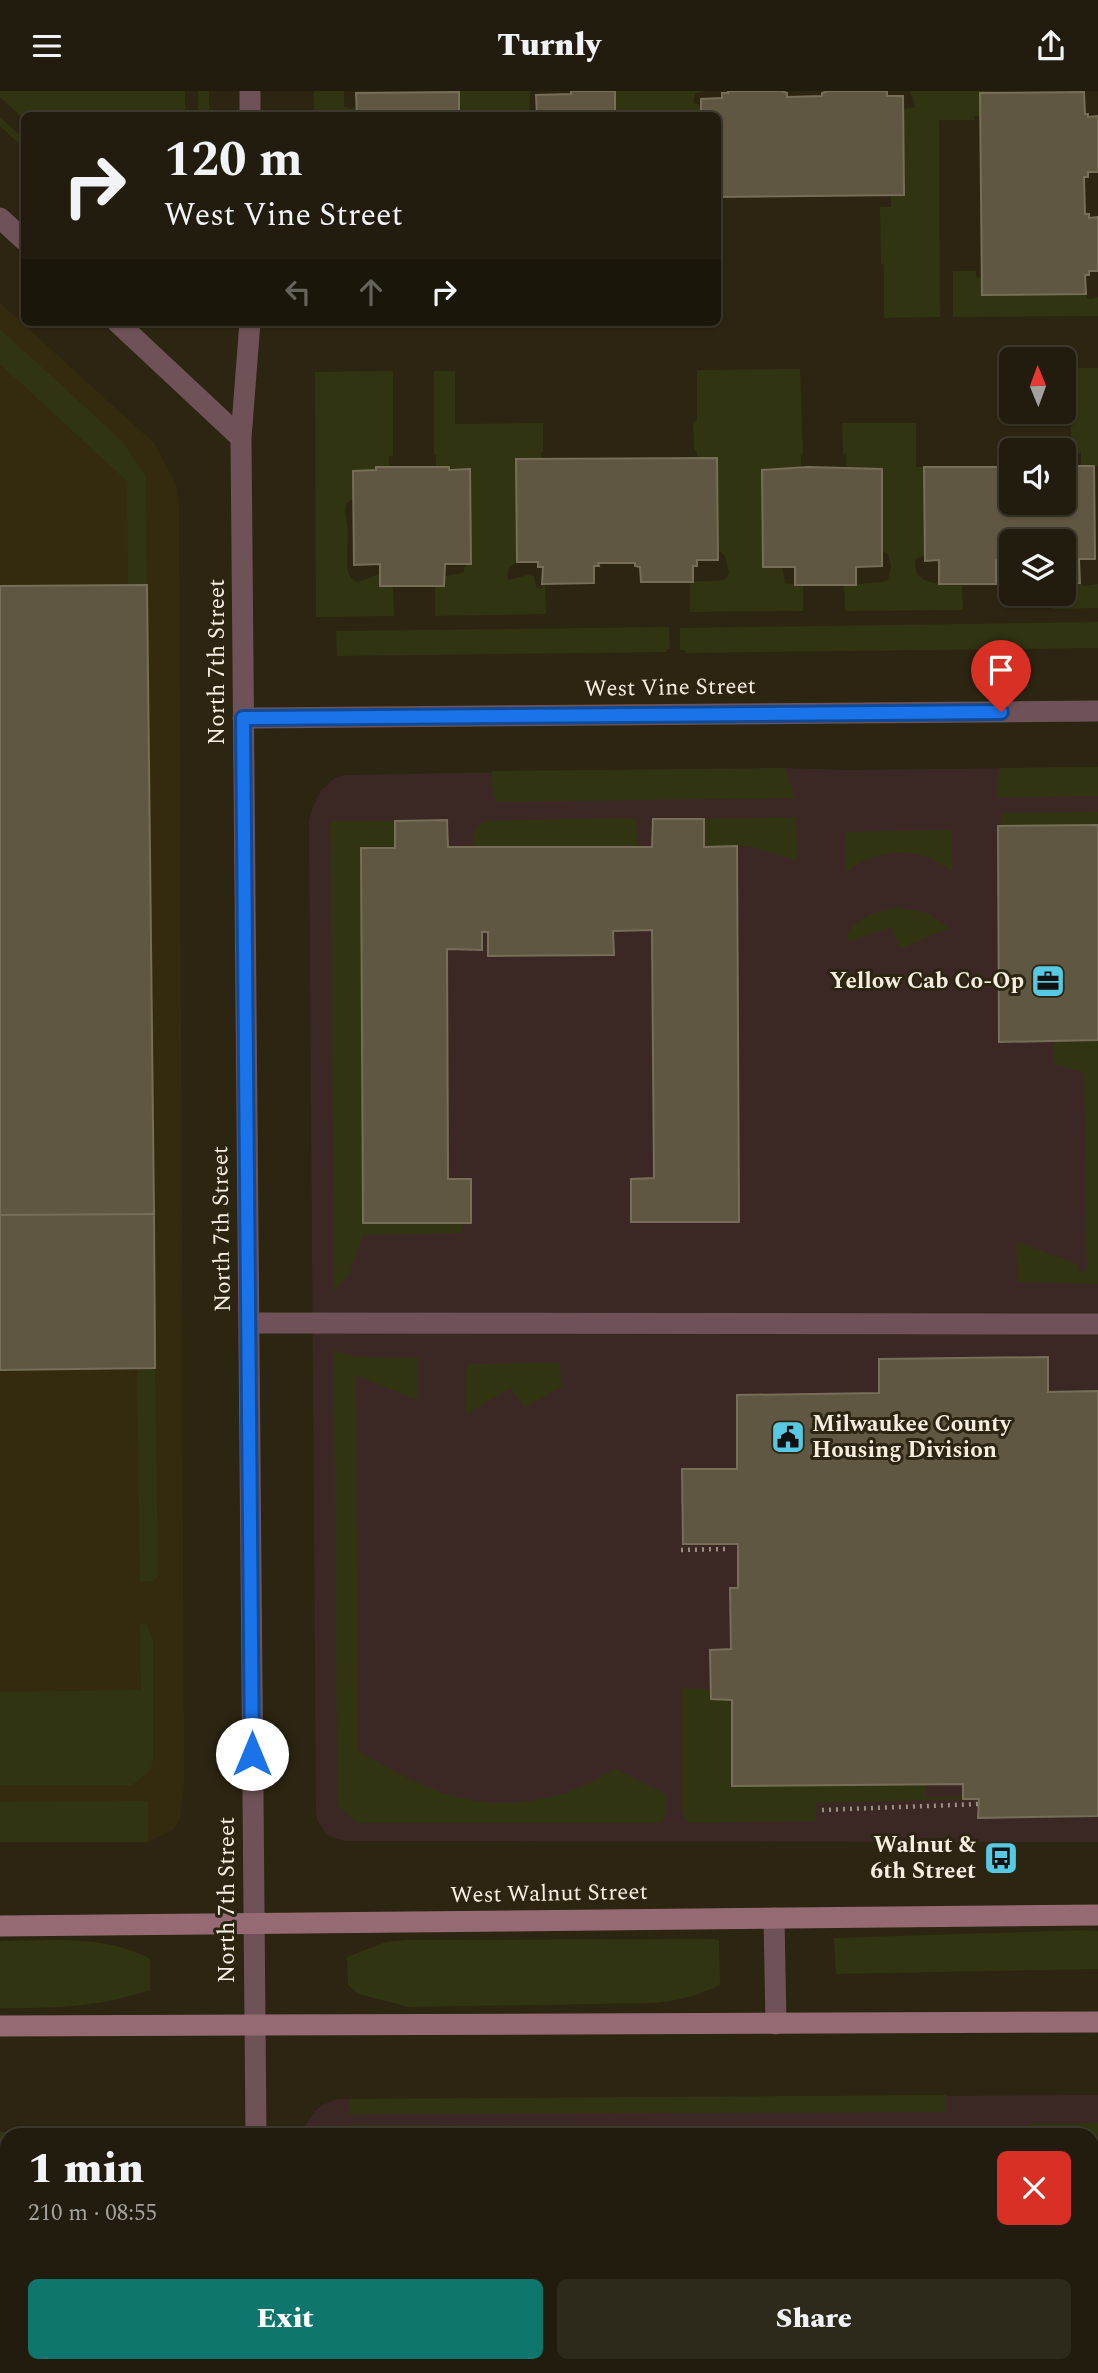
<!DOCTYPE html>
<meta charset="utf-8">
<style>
body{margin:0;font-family:Spectral,serif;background:#2d291b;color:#f1f3f6;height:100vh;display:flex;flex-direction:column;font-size:26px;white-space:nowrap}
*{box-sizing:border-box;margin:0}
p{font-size:23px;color:#a2a19d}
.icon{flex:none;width:38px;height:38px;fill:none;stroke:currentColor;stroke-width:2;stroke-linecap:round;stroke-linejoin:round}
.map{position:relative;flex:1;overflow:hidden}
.drawer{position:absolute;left:0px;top:2037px;width:1099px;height:245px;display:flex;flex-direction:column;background:#211c0d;border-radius:21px 21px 0 0;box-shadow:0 2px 5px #0004,0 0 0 2px #3e3a2e}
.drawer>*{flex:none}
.banner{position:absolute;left:21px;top:21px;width:700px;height:214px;border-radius:10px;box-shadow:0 2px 5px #0004,0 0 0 2px #3e3a2e;background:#211c0d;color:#f1f3f6;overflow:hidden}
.needle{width:46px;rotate:359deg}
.fabs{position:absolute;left:999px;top:256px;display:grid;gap:14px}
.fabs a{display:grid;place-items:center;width:77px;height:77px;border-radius:10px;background:#211c0d;box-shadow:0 2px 5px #0004,0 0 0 2px #3e3a2e;font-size:35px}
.pin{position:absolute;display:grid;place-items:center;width:60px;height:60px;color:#fff;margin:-72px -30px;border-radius:50% 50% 50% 0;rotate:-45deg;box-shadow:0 0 7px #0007}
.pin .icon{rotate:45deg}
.me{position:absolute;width:77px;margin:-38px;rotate:0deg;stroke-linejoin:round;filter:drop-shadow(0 0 5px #0008)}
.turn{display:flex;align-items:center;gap:24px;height:147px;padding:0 28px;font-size:32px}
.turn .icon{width:91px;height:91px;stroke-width:2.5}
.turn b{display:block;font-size:49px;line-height:60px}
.lanes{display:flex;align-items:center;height:66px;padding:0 28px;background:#0003;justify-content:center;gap:35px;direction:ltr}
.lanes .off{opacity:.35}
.round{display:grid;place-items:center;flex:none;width:74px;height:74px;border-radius:10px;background:#2d291b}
.headline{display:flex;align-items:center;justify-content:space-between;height:119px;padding:0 28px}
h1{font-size:42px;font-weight:800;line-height:52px}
.cta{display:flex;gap:14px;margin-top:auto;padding:14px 28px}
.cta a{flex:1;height:80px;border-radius:10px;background:#0f766e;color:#fff;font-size:28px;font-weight:800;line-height:80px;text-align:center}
.cta a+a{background:#2d291b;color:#f1f3f6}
header{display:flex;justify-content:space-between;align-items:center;height:91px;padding:0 28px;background:#211c0d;font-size:32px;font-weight:800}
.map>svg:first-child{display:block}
.commercial{fill:#3b2825}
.built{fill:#342b0e}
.green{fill:#313411}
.building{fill:#5f5741;stroke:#766e57;stroke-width:2}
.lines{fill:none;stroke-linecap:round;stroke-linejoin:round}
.path{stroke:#989281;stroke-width:4.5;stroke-dasharray:2 5;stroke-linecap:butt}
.service{stroke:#6e5257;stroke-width:21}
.minor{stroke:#6e5257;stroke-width:21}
.secondary{stroke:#966a72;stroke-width:21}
.route-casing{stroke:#114b97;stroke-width:18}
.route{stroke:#1a73e8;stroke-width:12}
.labels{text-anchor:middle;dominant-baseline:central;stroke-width:6;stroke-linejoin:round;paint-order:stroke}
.street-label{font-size:23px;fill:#f4efe2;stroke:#2c2511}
.poi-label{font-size:23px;font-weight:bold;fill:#f4efe2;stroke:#2c2511;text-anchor:end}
</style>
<header><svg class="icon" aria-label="menu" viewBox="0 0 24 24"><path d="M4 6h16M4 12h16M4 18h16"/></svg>Turnly<svg class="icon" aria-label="share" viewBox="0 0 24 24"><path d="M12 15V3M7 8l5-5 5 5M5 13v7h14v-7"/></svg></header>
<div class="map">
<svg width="1098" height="2282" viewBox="0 0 1098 2282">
<rect width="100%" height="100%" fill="#2c2511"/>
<!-- commercial -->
<path class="commercial" d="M 1098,676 L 1098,1751 L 347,1750 L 334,1747 L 326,1743 L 317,1729 L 316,1719 L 309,729 L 313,716 L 321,699 L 335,687 L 344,684 L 785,677 L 849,679 Z
M 1098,2004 L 1098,2282 L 298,2282 L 298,2275 L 1092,2275 L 1092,2044 L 301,2044 L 303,2038 L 314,2021 L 322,2014 L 338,2008 Z"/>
<!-- built -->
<path class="built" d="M 0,212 L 155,353 L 176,393 L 179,414 L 184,1695 L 180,1728 L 173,1739 L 148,1751 L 0,1751 Z"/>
<!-- green -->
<path class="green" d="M 0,0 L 185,0 L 185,24 L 24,24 L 24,28 L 0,6 Z
M 198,0 L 209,0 L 209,24 L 198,24 Z
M 314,0 L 344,0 L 344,16 L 350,18 L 356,16 L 357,24 L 314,24 Z
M 454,0 L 530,0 L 529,24 L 468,24 L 467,20 L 459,20 Z
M 615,0 L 704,0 L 695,3 L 693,12 L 701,14 L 701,24 L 615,24 Z
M 910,0 L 999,0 L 980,2 L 981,25 L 974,25 L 974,29 L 939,29 L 940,226 L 884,227 L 884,174 L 881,173 L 880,116 L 891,116 L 891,104 L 904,104 L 903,18 L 915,16 Z
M 0,26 L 24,48 L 24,57 L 0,35 Z
M 953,180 L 976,180 L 976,186 L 1086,203 L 1087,207 L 1091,208 L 1098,206 L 1098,225 L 953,226 Z
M 0,238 L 121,349 L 146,385 L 147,494 L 128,493 L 127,390 L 0,273 Z
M 1071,277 L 1098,277 L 1098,375 L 1081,374 L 1081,362 L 1071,362 Z
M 800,278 L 803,363 L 801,364 L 801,377 L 762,379 L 763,476 L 782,476 L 785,492 L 803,494 L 803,520 L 690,521 L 690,491 L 724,489 L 729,483 L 725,465 L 718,459 L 717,367 L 697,366 L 697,360 L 694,359 L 693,331 L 697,330 L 697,279 Z
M 393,280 L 393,365 L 389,365 L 389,376 L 376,379 L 353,380 L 353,408 L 347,412 L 345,419 L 348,441 L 347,478 L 351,487 L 356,491 C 364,490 371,485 380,483 L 380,495 L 393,495 L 394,525 L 316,526 L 315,281 Z
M 434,280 L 455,280 L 455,333 L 543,332 L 543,361 L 541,361 L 541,368 L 516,369 L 517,471 C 508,476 507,480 508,489 L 527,484 L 534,485 L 536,496 L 542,498 L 542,493 L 545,492 L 546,523 L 435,525 L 435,495 L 444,495 L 444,485 L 463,482 L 466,473 L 471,472 L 470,379 L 436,376 L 436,364 L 434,364 Z
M 842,332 L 916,332 L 916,376 L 924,376 L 925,464 L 916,468 C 910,496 944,493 962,494 L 963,519 L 845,520 L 844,494 L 883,491 L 888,489 L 891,475 L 888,463 L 882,460 L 882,378 L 846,377 L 846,363 L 843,362 Z
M 1072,492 L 1080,492 L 1084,495 L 1098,493 L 1098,517 L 1052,518 L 1052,502 L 1064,502 L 1064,495 L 1072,495 Z
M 1098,531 L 1098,557 L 685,562 L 685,559 L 680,559 L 680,537 Z
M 669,536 L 670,558 L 667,558 L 666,561 L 337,565 L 336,540 Z
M 1098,676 L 1098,705 L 997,706 L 999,677 Z
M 785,677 L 795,707 L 496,711 L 492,695 L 492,680 Z
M 1098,721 L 1098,734 L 1001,735 L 1001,722 Z
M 796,726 L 797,770 L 750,755 L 704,756 L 704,728 Z
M 636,727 L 637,755 L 473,756 L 473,741 L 483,730 Z
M 330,730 L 395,730 L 395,757 L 361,757 L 363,1132 L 461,1132 L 461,1142 L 363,1144 L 349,1184 L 334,1200 Z
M 952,739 L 952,780 C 944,776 936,770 927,766 C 899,755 869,764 846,781 L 845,741 Z
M 901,817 L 927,822 L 949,837 L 902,857 L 899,856 L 891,836 L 848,851 L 847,842 C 860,825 880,818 901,817 Z
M 1098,949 L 1098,1193 L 1018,1191 L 1016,1155 L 1019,1151 L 1078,1174 L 1078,1180 L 1082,1182 L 1087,1179 L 1084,988 L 1082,981 L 1053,973 L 1054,950 Z
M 334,1259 L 354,1266 L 417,1267 L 417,1309 L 356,1284 L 358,1660 C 381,1673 405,1687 430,1697 C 492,1723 559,1714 615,1678 L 665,1703 L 665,1725 L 661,1732 L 357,1732 L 337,1714 Z
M 557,1272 L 560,1275 L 561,1296 L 524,1317 L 511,1297 L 466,1323 L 465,1278 L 470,1273 Z
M 137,1277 L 155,1277 L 158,1487 L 152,1490 L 140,1491 Z
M 140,1533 L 147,1533 L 153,1550 L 153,1670 L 150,1680 L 132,1694 L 0,1694 L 0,1601 L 141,1599 Z
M 682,1597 L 711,1598 L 711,1608 L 732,1609 L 733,1695 L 926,1693 L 926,1706 L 963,1705 L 963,1708 L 816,1712 L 816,1730 L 689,1732 L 682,1722 Z
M 148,1710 L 148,1751 L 0,1751 L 0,1711 Z
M 1085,1839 L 1098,1840 L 1098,1878 L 836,1883 L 834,1847 Z
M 714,1848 L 719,1850 L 720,1894 C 699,1904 679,1910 655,1912 L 409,1916 L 358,1903 L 348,1894 L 347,1866 L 386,1851 L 405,1849 Z
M 0,1850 C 50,1850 104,1843 150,1868 L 150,1899 C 95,1917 57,1917 0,1917 Z
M 946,2004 L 946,2021 L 350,2023 L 349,2008 Z
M 1098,2032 L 1098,2191 L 1092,2192 L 1092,2044 L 1028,2044 L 1028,2033 Z
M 350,2034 L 697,2035 L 697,2044 L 340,2044 Z
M 151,2040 L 151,2044 L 90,2044 L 93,2041 Z
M 0,2041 L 65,2041 L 65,2044 L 7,2044 L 7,2135 L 0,2131 Z
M 1092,2254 L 1098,2254 L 1098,2282 L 1084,2282 L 1084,2275 L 1092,2275 Z
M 92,2275 L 153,2275 L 153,2282 L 93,2282 Z"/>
<!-- building -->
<path class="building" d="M 571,0 L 615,0 L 615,24 L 537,24 L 536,4 L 571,3 Z
M 728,0 L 782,0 L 787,2 L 787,6 L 822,5 L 822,2 L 828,0 L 887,0 L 887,5 L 903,5 L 904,104 L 718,106 L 718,24 L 701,24 L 701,8 L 722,7 L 722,2 L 728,2 Z
M 459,1 L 459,24 L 357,24 L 356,2 Z
M 1084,1 L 1085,23 L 1088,23 L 1088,26 L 1098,25 L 1098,81 L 1088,81 L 1088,86 L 1084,86 L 1085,123 L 1089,123 L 1089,127 L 1098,126 L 1098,180 L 1089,180 L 1089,184 L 1085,184 L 1086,203 L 982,204 L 980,2 Z
M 717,367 L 718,469 L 697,469 L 697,475 L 693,475 L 693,491 L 641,491 L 640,476 L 635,475 L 635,472 L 598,472 L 599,475 L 594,475 L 594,492 L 542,493 L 543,476 L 538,476 L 538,471 L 517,471 L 516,368 Z
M 1064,375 L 1094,375 L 1095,468 L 1079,468 L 1080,492 L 1064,492 L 1064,450 L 1012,450 L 1012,470 L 996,469 L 996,493 L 939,493 L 939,469 L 925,470 L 924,376 L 1012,376 L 1012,411 L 1064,411 Z
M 376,376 L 449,376 L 449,379 L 470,378 L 471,473 L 445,473 L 444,495 L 380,495 L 380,473 L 354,474 L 353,380 L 376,379 Z
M 808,376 L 882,378 L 882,475 L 856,476 L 856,494 L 795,494 L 795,476 L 763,476 L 762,379 Z
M 147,494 L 154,1123 L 0,1124 L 0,495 Z
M 653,728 L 704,728 L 704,756 L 737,755 L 739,1131 L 631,1131 L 631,1088 L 654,1087 L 652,839 L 613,840 L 614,864 L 488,865 L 488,841 L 482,841 L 482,859 L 447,858 L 448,1088 L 471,1088 L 471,1132 L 363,1132 L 361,757 L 395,757 L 395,730 L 447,729 L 448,756 L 652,756 Z
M 1098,734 L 1098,949 L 999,951 L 998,735 Z
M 154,1123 L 155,1277 L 0,1279 L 0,1124 Z
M 1048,1266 L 1048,1301 L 1098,1300 L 1098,1725 L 978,1727 L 979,1708 L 963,1708 L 963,1693 L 732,1695 L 732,1609 L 711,1608 L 710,1559 L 731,1558 L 730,1497 L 738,1497 L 738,1453 L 683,1453 L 682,1378 L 737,1378 L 737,1304 L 879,1302 L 879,1268 Z
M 1000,2042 L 1000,2044 L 947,2044 L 947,2043 Z
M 0,2131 L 7,2135 L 7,2274 L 0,2248 Z
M 1098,2191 L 1098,2254 L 1092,2254 L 1092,2192 Z
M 7,2275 L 92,2275 L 93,2282 L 9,2282 Z
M 696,2275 L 1084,2275 L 1084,2282 L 696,2282 Z"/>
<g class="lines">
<!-- path -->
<path class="path" d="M 681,1459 L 725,1458
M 822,1719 L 979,1713"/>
<!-- service -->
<path class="service" d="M 249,1232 L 1098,1233
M 774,1827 L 776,1933"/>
<!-- minor -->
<path class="minor" d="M 250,24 L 250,0
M 0,127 L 24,149
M 117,231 L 241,347
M 250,231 L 241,347 L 256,2044
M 243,627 L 1098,620
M 256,2275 L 256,2282"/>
<!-- secondary -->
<path class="secondary" d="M 0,1835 L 1098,1824
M 0,1935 L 1098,1931"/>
</g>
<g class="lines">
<!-- route casing -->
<g class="route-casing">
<path id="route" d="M 252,1663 L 243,627 L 1001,621"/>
</g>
<!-- route -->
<use href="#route" class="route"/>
</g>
<!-- icons -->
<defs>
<g id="office-square" transform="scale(1.75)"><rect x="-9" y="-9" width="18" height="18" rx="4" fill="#57c9e2" stroke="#2c2511"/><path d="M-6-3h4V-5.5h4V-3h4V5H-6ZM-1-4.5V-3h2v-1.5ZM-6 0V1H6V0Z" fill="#111"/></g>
<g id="civic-square" transform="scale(1.75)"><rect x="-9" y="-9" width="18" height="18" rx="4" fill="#57c9e2" stroke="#2c2511"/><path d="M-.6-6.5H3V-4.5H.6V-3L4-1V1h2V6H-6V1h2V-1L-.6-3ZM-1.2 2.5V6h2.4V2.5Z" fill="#111"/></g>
<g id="bus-square" transform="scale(1.75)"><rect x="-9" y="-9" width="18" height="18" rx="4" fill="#57c9e2" stroke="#2c2511"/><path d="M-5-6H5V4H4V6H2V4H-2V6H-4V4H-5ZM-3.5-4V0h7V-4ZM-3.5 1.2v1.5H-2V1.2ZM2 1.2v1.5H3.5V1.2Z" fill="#111"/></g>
</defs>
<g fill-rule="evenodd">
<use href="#office-square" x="1048" y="890"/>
<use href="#civic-square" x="788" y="1346"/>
<use href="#bus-square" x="1001" y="1767"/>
</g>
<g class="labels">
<!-- street labels -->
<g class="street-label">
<text transform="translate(217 571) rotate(-90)">North 7th Street</text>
<text transform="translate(670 597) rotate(-1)">West Vine Street</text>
<text transform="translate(222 1138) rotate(-91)">North 7th Street</text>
<text transform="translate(549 1803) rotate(-1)">West Walnut Street</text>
<text transform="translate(227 1809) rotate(-90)">North 7th Street</text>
</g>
<!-- poi labels -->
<g class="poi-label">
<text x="1024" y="890">Yellow Cab Co-Op</text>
<text x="812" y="1333" text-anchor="start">Milwaukee County<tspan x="812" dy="26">Housing Division</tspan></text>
<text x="976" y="1754">Walnut &amp;<tspan x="976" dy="26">6th Street</tspan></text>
</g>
</g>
</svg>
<div class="fabs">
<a><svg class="needle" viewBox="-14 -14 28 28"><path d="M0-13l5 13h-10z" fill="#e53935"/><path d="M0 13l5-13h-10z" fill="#a2a19d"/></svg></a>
<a><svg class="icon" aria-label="sound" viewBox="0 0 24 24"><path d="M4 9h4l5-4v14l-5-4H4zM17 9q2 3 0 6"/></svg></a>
<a><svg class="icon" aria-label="layers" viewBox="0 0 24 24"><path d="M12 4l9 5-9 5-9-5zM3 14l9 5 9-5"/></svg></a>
</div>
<div class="pin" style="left:1001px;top:621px;background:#d93025"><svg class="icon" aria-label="arrive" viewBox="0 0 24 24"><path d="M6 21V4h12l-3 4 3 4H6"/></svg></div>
<svg class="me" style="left:252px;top:1663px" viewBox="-20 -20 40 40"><circle r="19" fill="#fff"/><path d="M0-13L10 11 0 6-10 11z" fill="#1a73e8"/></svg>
<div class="banner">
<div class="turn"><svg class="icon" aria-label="right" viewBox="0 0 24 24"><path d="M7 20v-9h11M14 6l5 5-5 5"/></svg><div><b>120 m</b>West Vine Street</div></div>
<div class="lanes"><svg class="icon off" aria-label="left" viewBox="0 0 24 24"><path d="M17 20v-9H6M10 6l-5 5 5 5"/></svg><svg class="icon off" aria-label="ahead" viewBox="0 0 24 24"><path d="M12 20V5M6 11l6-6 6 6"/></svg><svg class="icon" aria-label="right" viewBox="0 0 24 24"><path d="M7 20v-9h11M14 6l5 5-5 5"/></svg></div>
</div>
<section class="drawer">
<div class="headline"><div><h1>1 min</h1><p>210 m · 08:55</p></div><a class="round" style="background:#d93025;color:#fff"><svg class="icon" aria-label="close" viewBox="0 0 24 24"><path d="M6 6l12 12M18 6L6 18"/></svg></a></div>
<div class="cta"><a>Exit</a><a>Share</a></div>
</section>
</div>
